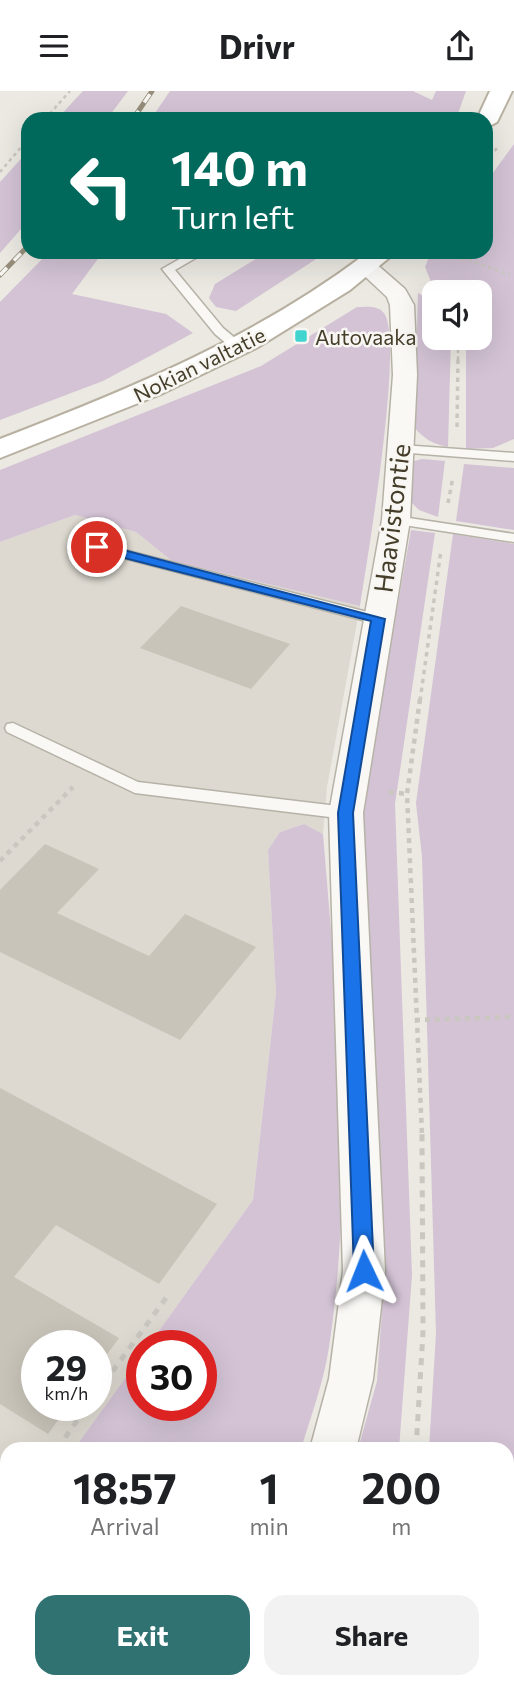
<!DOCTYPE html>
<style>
body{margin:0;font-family:Commissioner,sans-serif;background:#f2f2f2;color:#202124;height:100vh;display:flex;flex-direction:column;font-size:26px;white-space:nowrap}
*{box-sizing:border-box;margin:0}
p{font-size:23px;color:#757577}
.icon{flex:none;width:38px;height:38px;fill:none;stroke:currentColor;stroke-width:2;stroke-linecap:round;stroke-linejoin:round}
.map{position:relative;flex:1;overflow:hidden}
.side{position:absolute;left:0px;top:1351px;width:514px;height:247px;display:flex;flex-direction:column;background:#fff;border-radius:21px 21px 0 0;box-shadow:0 7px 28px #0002}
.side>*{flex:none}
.banner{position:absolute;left:21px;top:21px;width:472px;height:147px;border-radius:21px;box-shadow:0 7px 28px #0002;background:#00695c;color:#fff;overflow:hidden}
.fabs{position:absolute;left:422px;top:189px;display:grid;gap:14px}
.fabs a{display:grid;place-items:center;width:70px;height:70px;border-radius:14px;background:#fff;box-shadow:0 7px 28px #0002;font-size:35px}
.speed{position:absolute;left:21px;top:1239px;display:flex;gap:14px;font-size:35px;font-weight:700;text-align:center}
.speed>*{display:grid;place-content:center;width:91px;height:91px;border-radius:50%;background:#fff;box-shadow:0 7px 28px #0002;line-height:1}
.speed small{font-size:18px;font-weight:400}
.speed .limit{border:10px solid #d22;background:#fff;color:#111}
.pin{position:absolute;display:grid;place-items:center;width:60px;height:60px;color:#fff;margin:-30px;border:4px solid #fff;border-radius:50%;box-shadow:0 2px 7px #0007}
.me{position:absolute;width:77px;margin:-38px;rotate:358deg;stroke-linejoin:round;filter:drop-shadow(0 0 5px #0008)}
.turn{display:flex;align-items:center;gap:24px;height:147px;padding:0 35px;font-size:32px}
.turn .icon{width:91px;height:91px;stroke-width:2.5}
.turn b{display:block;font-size:49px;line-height:60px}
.eta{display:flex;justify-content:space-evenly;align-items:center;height:119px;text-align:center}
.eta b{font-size:42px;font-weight:700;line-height:49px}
.action{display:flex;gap:14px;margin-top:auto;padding:14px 35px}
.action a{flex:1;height:80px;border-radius:21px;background:#2f7271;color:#fff;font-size:28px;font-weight:700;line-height:80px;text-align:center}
.action a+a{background:#f2f2f2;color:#202124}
header{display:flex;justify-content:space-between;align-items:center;height:91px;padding:0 35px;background:#fff;font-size:32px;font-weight:700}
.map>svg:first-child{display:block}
.built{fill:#ddd9d0;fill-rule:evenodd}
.green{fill:#d3c3d5}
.building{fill:#c9c4b9}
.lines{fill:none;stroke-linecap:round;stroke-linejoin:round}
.lane-casing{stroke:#b6b2a7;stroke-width:3}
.street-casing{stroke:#b6b2a7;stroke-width:3}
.primary-casing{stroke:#b8b1a1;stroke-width:4}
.path-far3{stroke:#cac7c0;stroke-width:2.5;stroke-dasharray:3.5 3.5;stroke-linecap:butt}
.path-far2{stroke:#cac7c0;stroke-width:3.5;stroke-dasharray:4.5 4.5;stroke-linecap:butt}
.path-far1{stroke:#cac7c0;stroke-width:4.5;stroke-dasharray:5 5;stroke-linecap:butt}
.path{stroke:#cac7c0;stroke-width:5;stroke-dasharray:7 7;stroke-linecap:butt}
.lane{fill:#f9f8f5;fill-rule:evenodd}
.street{fill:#f9f8f5;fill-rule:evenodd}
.primary{fill:#fff;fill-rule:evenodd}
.rail-casing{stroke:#968e7a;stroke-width:5}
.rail{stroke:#f8f6f2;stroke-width:3.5;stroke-dasharray:10;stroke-linecap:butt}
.route{fill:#1a73e8;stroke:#114b97;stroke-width:2}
.poi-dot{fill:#42d5d0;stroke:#f8f6f2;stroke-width:2.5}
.labels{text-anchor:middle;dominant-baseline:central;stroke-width:5;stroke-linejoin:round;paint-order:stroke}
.far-poi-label{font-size:21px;fill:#443d29;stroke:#f8f6f2;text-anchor:start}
.far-street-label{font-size:21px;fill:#443d29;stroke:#f8f6f2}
.street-label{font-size:26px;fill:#443d29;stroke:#f8f6f2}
</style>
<header><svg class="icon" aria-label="menu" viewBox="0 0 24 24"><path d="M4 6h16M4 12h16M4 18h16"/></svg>Drivr<svg class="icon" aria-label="share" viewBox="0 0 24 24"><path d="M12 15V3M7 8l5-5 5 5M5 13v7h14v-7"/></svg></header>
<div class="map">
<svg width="514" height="1597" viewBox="0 0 514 1597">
<rect width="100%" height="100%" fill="#ebe9e2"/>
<!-- built -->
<path class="built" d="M 75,424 L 136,441 L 172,470 L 360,515 L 327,696 L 323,743 L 304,733 L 280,741 L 268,759 L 276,902 L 253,1109 L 148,1255 L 142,1255 L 142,1264 L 74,1358 L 7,1358 L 7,1428 L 0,1423 L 0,451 ZM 37,1255 L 96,1255 L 96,1314 L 37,1314 Z"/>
<!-- green -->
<path class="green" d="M 83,0 L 128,0 L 107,28 L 57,28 Z
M 170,0 L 413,0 L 432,9 L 436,0 L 466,0 L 456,28 L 251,28 L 244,21 L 221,28 L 151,28 Z
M 514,53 L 514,348 L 493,357 L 466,358 L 466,247 L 480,247 L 480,201 L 440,201 L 432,193 L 425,176 L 431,161 L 486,161 L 487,90 Z
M 28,60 L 28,130 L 0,162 L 0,91 Z
M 49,161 L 103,161 L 72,203 L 166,223 L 193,242 L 103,290 L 0,329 L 0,211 Z
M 267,161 L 327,161 L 236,220 L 216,216 L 209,207 L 215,193 Z
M 418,202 L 434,211 L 434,247 L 451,247 L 448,356 C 433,353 424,348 414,336 Z
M 357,216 C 365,216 377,214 383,221 C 406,242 366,475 360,515 L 172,470 L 136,441 L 75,424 L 0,451 L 0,379 L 261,275 Z
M 422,368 L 445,370 L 438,426 L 419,419 L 411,411 L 414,370 Z
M 464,373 L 514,377 L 514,439 L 456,430 Z
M 411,439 L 435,442 L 395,713 L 412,1184 L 399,1358 L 358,1358 L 377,1290 L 385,1177 L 363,710 Z
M 453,443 L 514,453 L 514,1597 L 378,1597 L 381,1591 L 508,1591 L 508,1358 L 429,1358 L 436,1242 L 422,766 L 416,712 Z
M 304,733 L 323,743 C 337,914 355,1085 329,1256 C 324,1290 311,1325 301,1358 L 74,1358 L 142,1264 L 142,1314 L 201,1314 L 201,1255 L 148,1255 L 253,1109 L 276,902 L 268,759 L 280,741 Z
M 272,1591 L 342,1591 L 340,1597 L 269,1597 Z"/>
<!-- building -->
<path class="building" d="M 181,515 L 290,553 L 251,598 L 140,557 Z
M 45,753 L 99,778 L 57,822 L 149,865 L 185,823 L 256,856 L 180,949 L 0,861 L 0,799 Z
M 0,997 L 217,1113 L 159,1193 L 56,1134 L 14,1186 L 119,1247 L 96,1278 L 96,1255 L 37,1255 L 37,1314 L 69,1314 L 48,1343 L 0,1313 Z"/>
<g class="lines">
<!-- lane casing -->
<g class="lane-casing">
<path id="lane" d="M 192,161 L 206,161 L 175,179 L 223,237 L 242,253 L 242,259 L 234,259 L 215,243 L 162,178 Z
M 402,354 L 514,362 L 514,370 L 397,361 L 395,358 Z
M 396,425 L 514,443 L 514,451 L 391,432 L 391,426 Z
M 97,452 L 383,525 L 385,528 L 378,533 L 92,459 L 90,456 Z
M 13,632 L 138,691 L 346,716 L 354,722 L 346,728 L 135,702 L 7,641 L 5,637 L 7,633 Z"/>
</g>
<!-- street casing -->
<g class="street-casing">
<path id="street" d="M 366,169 L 374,171 L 405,198 L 414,214 L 417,284 L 410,429 L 363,722 L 385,1180 L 373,1288 L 356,1358 L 310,1358 L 329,1288 L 343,1180 L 329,722 L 382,429 L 393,284 L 390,214 L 387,206 L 355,176 Z
M 0,1436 L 7,1439 L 7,1489 L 0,1486 Z
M 160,1591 L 267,1591 L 265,1597 L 162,1597 Z"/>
</g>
<!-- primary casing -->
<g class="primary-casing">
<path id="primary" d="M 490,0 L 512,0 L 497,31 L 486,37 L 486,28 L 477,28 Z
M 368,161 L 396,161 L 350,199 L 258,256 L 161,303 L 0,367 L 0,348 C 130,298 257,246 368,161 Z"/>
</g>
<!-- path-far3 -->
<path class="path-far3" d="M 45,28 L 70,0
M 486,71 L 497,57
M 0,81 L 28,48
M 420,162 L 469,169 L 510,184
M 458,269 L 458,247"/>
<!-- path-far2 -->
<path class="path-far2" d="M 457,336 L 458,267
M 448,412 L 453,386
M 420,610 L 441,459"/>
<!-- path-far1 -->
<path class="path-far1" d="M 420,608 L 407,703 L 422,1044
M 389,701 L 407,703
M 0,770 L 73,696
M 415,929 L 514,926"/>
<!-- path -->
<path class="path" d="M 96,1303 L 166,1207
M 57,1358 L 88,1314
M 416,1358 L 423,1241 L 422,1042
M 357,1597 L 360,1591"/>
<!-- lane -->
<use href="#lane" class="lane"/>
<!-- street -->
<use href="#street" class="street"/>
<!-- primary -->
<use href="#primary" class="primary"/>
<!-- rail casing -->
<g class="rail-casing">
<path id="rail" d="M 133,28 L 152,0
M 0,184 L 28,155"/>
</g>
<!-- rail -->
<use href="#rail" class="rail"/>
</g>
<!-- route -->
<path class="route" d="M 97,452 L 385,528 L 353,722 L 374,1180 L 371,1186 L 364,1189 L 357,1186 L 354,1180 L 338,722 L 371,530 L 93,459 L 93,453 Z"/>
<!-- markers -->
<rect class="poi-dot" x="294" y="238" width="14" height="14" rx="3.5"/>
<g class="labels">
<!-- far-poi labels -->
<g class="far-poi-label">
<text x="315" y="245">Autovaaka</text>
</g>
<!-- far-street labels -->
<g class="far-street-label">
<text transform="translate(199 273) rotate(-26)">Nokian valtatie</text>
</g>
<!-- street labels -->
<g class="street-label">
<text transform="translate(391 427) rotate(-83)">Haavistontie</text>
</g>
</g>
</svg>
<div class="fabs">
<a><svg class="icon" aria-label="sound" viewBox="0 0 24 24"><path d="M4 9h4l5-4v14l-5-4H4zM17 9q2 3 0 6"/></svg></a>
</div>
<div class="speed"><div>29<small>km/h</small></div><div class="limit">30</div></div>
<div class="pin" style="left:97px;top:456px;background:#d93025"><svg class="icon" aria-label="arrive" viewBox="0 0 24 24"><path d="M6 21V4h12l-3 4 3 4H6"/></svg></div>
<svg class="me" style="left:364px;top:1180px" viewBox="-20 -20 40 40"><path d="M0-17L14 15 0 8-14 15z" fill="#1a73e8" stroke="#fff" stroke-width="4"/></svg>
<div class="banner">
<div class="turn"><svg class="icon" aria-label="left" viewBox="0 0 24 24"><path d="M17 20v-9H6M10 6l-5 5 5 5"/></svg><div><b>140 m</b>Turn left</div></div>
</div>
<section class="side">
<div class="eta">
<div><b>18:57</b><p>Arrival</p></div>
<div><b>1</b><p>min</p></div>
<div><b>200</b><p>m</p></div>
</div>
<div class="action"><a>Exit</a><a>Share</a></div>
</section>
</div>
